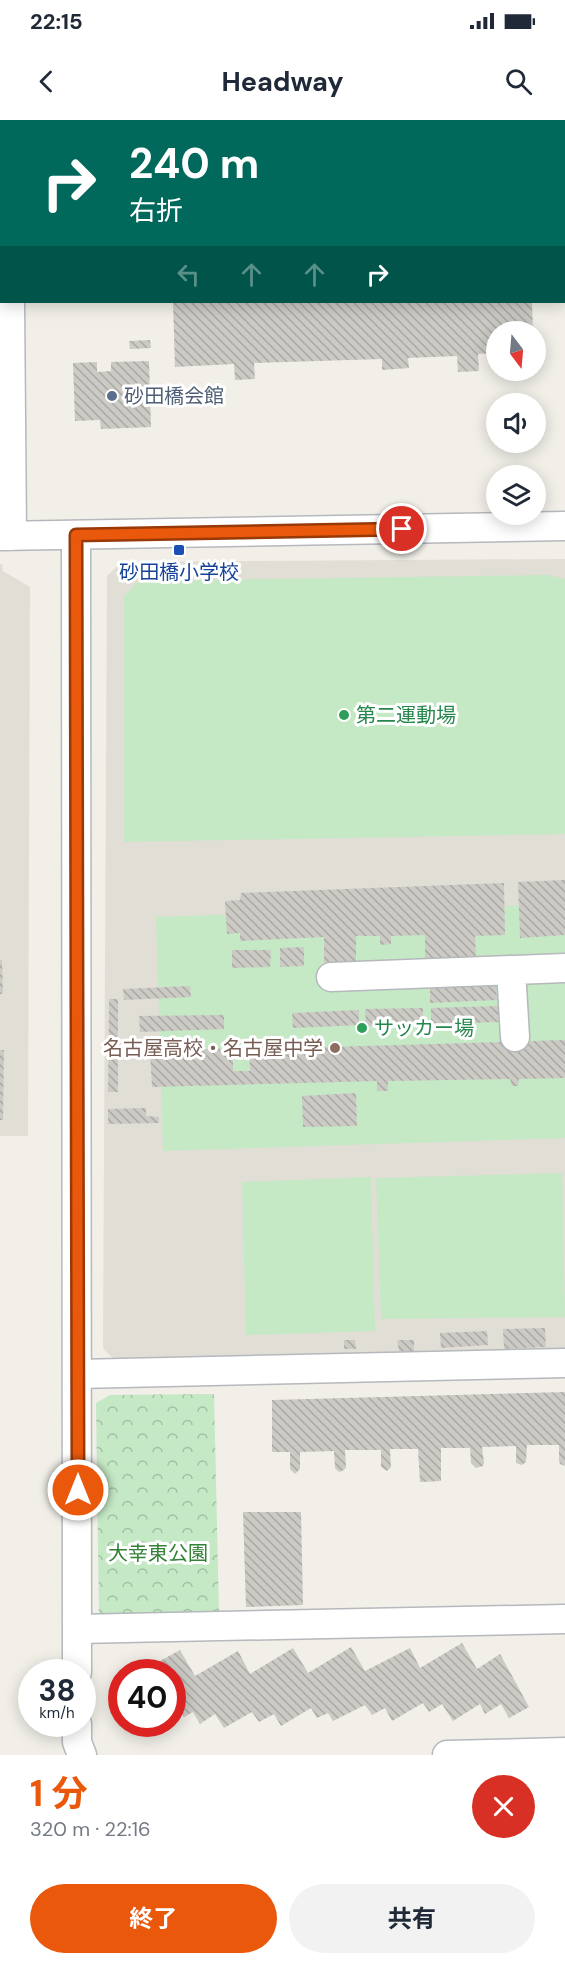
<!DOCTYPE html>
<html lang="ja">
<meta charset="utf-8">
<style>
body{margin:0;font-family:"DM Sans","Noto Sans JP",sans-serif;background:#f2f2f3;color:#1f2937;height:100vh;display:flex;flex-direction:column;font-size:22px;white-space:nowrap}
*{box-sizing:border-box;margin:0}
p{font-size:20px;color:#747a83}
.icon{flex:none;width:33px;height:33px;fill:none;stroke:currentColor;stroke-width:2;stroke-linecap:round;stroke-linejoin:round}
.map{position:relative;height:1635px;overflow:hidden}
.drawer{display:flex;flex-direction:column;background:#fff;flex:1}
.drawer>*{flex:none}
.guide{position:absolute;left:0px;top:0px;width:566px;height:183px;box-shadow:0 3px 15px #0003;background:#00695c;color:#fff;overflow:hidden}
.needle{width:39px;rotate:164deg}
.controls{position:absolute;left:486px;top:201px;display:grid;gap:12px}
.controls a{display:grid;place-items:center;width:60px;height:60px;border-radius:50%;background:#fff;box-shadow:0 3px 15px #0003;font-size:30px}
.speed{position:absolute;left:18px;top:1539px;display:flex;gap:12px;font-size:30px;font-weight:700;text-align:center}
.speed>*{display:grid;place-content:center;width:78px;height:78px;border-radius:50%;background:#fff;box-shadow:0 3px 15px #0003;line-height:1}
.speed small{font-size:15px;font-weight:400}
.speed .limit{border:9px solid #d22;background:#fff;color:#111}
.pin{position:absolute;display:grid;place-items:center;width:51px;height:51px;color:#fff;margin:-26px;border:3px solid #fff;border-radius:50%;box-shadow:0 2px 6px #0007}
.me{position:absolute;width:66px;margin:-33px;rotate:0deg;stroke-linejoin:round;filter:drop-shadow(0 0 4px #0008)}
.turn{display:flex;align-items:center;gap:21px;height:126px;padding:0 30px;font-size:27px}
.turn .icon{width:78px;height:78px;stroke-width:2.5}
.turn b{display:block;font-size:42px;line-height:51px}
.lanes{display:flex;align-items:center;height:57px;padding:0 30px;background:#0003;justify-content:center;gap:30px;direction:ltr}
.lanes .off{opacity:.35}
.round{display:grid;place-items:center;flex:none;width:63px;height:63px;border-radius:32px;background:#f2f2f3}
.headline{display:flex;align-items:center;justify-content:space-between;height:102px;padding:0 30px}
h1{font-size:36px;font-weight:700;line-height:45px;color:#ea580c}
.cta{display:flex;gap:12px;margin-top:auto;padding:12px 30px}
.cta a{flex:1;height:69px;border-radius:36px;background:#ea580c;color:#fff;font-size:24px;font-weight:700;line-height:69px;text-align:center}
.cta a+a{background:#f2f2f3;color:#1f2937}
.status{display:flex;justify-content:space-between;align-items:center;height:42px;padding:0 30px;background:#fff;direction:ltr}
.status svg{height:16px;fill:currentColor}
header{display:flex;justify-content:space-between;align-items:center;height:78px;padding:0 30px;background:#fff;font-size:27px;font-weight:700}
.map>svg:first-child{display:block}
.education{fill:#e1ded6}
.grass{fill:#c5e8c5}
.park{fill:url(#park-crowns)}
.building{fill:url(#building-back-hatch)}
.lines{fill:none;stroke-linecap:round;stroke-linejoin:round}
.minor-casing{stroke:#b5b8bc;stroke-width:31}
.minor{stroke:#fff;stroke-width:28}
.route-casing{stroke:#983908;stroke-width:15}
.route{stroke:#ea580c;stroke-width:10}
.service-dot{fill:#5c6f8a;stroke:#fff;stroke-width:2}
.transit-dot{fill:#1a4fb4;stroke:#fff;stroke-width:2}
.leisure-dot{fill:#2e9e5b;stroke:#fff;stroke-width:2}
.education-dot{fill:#8d6e63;stroke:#fff;stroke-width:2}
.labels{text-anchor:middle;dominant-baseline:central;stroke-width:6;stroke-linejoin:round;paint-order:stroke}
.service-label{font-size:20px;fill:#4e5e75;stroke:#fff;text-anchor:start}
.transit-label{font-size:20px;fill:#164399;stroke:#fff}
.leisure-label{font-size:20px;fill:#27864d;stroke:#fff;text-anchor:start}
.education-label{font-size:20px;fill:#785e54;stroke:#fff;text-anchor:end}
.park-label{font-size:20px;fill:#348238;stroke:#fff}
</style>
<div class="status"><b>22:15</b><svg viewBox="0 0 49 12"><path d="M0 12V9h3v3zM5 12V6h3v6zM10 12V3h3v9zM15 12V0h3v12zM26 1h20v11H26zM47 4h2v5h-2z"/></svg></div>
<header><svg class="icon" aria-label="back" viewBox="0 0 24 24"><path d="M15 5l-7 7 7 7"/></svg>Headway<svg class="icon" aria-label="search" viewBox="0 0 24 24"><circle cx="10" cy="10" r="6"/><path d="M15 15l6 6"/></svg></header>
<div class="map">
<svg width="565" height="1635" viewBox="0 0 565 1635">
<defs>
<pattern id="park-crowns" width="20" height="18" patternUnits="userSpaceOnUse" patternTransform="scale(1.5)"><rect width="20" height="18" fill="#c5e8c5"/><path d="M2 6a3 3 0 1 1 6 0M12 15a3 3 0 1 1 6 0" fill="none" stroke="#a3c0a4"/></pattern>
<pattern id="building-back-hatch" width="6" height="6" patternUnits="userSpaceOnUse" patternTransform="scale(1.5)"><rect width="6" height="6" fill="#cccac5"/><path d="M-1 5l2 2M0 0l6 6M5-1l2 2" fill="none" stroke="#a9a8a4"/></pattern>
</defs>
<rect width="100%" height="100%" fill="#f1efe8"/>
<!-- education -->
<path class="education" d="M 565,439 L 565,1230 L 115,1241 L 103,1228 L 107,456 L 122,442 Z
M 0,444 L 2,444 L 3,451 L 30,467 L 28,1016 L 0,1016 Z"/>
<!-- grass -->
<path class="grass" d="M 549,455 L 565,459 L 565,714 L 124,722 L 124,476 L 139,461 Z
M 565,784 L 565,1018 L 163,1031 L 156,797 Z
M 562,1053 L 565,1197 L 381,1199 L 376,1058 Z
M 371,1057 L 375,1211 L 246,1215 L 242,1062 Z"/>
<!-- park -->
<path class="park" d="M 214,1274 L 219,1494 L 99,1497 L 96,1283 L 110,1275 Z"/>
<!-- building -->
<path class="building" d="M 173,182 L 532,182 L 533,212 L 496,212 L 496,233 L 478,234 L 479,251 L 458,252 L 457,236 L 408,238 L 409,248 L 382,250 L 382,239 L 254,243 L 255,259 L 235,260 L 234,244 L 175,247 Z
M 150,220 L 151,228 L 130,229 L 129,221 Z
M 149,241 L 151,307 L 101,309 L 100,300 L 75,301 L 73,243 L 97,242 L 97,252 L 111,251 L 111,242 Z
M 565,760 L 565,815 L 520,818 L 518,762 Z
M 504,763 L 505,815 L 475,816 L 476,838 L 425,841 L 425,815 L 391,816 L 391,824 L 380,825 L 380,816 L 356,816 L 356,841 L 324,842 L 324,817 L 240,821 L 240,813 L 227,814 L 225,781 L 240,780 L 241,773 Z
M 304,827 L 304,846 L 280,847 L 280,828 Z
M 232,830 L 271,830 L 270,847 L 232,848 Z
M 0,840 L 2,840 L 3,874 L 0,874 Z
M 190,866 L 191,877 L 124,880 L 123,869 Z
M 496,866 L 497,880 L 430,883 L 430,868 Z
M 109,879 L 118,879 L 118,972 L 108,972 Z
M 498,886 L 499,902 L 431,904 L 431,888 Z
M 423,888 L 423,905 L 366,906 L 365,889 Z
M 359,890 L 359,905 L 293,908 L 292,893 Z
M 224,895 L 224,909 L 140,912 L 139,896 Z
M 565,920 L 565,958 L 519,959 L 518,966 L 512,966 L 510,959 L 388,961 L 388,971 L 377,971 L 377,961 L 152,967 L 150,931 L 233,928 L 233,951 L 250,951 L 249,923 L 299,922 L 299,928 Z
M 0,930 L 4,930 L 3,1000 L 0,1000 Z
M 356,973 L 357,1006 L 303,1007 L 302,976 Z
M 146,988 L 146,996 L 159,997 L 159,1003 L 108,1004 L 108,989 Z
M 545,1208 L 546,1227 L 504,1229 L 503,1209 Z
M 487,1211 L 488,1225 L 441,1228 L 440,1213 Z
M 344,1220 L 355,1220 L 356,1229 L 344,1229 Z
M 397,1220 L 414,1220 L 414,1231 L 399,1231 Z
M 565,1272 L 565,1346 L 560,1344 L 559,1340 L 559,1325 L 527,1325 L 526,1342 L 522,1345 L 516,1343 L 516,1326 L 482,1327 L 484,1343 L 483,1346 L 476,1348 L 471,1343 L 470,1328 L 441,1328 L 441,1361 L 420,1362 L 418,1329 L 390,1329 L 391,1347 L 387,1351 L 381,1347 L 381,1330 L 345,1330 L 346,1347 L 344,1350 L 339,1352 L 335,1348 L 334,1331 L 300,1332 L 300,1349 L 295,1354 L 290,1349 L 290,1332 L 272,1332 L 272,1280 Z
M 243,1392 L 301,1392 L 303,1485 L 246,1487 Z
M 462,1523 L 477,1549 L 500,1534 L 529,1587 L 509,1598 L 501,1584 L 485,1594 L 480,1584 L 453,1601 L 442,1584 L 429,1592 L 423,1583 L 392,1601 L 385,1588 L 372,1595 L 365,1585 L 333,1601 L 328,1593 L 317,1598 L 311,1588 L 281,1606 L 274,1594 L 259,1602 L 252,1592 L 224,1608 L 215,1594 L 200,1604 L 193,1592 L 184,1597 L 172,1578 L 172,1552 L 158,1552 L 153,1545 L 180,1530 L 195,1556 L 238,1531 L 250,1554 L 293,1528 L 308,1553 L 351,1527 L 365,1551 L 410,1528 L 420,1548 Z"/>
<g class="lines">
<!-- minor casing -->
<g class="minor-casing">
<path id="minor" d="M 97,0 L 99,2
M 0,75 L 2,75
M 10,182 L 12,416
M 76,415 L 77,1552
M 0,416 L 565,406
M 511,850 L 515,917
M 331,857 L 565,848
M 78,1254 L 565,1243
M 77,1509 L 565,1499
M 77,1604 L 77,1622 L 82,1635
M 447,1635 L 565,1632"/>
</g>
<!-- minor -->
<use href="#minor" class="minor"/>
</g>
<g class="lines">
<!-- route casing -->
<g class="route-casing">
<path id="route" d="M 78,1370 L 76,415 L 402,409"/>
</g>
<!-- route -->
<use href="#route" class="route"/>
</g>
<!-- markers -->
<circle class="service-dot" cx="112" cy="276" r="6"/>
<rect class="transit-dot" x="173" y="424" width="12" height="12" rx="3"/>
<g class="leisure-dot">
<circle cx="344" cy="595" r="6"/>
<circle cx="362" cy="908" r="6"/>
</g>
<circle class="education-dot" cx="335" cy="928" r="6"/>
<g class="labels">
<!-- service labels -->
<g class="service-label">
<text x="124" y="276">砂田橋会館</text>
</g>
<!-- transit labels -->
<g class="transit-label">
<text x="179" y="452">砂田橋小学校</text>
</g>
<!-- leisure labels -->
<g class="leisure-label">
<text x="356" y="595">第二運動場</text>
<text x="374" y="908">サッカー場</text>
</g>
<!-- education labels -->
<g class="education-label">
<text x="323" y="928">名古屋高校・名古屋中学</text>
</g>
<!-- park labels -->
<g class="park-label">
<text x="158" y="1433">大幸東公園</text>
</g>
</g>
</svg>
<div class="controls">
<a><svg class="needle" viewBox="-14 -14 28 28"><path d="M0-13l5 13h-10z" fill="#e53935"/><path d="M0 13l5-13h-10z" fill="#747a83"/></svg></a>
<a><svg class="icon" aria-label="sound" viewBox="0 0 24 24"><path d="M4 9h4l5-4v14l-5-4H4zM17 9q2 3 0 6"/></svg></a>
<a><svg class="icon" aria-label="layers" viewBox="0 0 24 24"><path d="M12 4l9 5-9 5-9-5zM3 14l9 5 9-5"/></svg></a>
</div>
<div class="speed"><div>38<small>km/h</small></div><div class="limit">40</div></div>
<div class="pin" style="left:402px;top:409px;background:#d93025"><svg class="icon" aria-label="arrive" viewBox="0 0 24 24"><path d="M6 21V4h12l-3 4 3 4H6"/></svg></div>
<svg class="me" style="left:78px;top:1370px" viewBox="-20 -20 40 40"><circle r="17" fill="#ea580c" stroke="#fff" stroke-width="3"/><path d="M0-11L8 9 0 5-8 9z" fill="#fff"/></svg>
<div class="guide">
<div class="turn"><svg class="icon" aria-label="right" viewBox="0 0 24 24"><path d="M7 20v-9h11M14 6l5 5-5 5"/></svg><div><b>240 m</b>右折</div></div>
<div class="lanes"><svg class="icon off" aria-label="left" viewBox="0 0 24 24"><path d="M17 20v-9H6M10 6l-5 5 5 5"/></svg><svg class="icon off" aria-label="ahead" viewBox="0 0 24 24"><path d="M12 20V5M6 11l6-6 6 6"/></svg><svg class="icon off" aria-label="ahead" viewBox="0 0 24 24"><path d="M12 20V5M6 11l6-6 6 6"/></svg><svg class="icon" aria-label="right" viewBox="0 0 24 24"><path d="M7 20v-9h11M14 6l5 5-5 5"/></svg></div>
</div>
</div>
<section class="drawer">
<div class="headline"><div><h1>1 分</h1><p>320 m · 22:16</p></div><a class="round" style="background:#d93025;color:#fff"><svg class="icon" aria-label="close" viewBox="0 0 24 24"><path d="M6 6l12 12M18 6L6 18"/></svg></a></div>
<div class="cta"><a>終了</a><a>共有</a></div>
</section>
